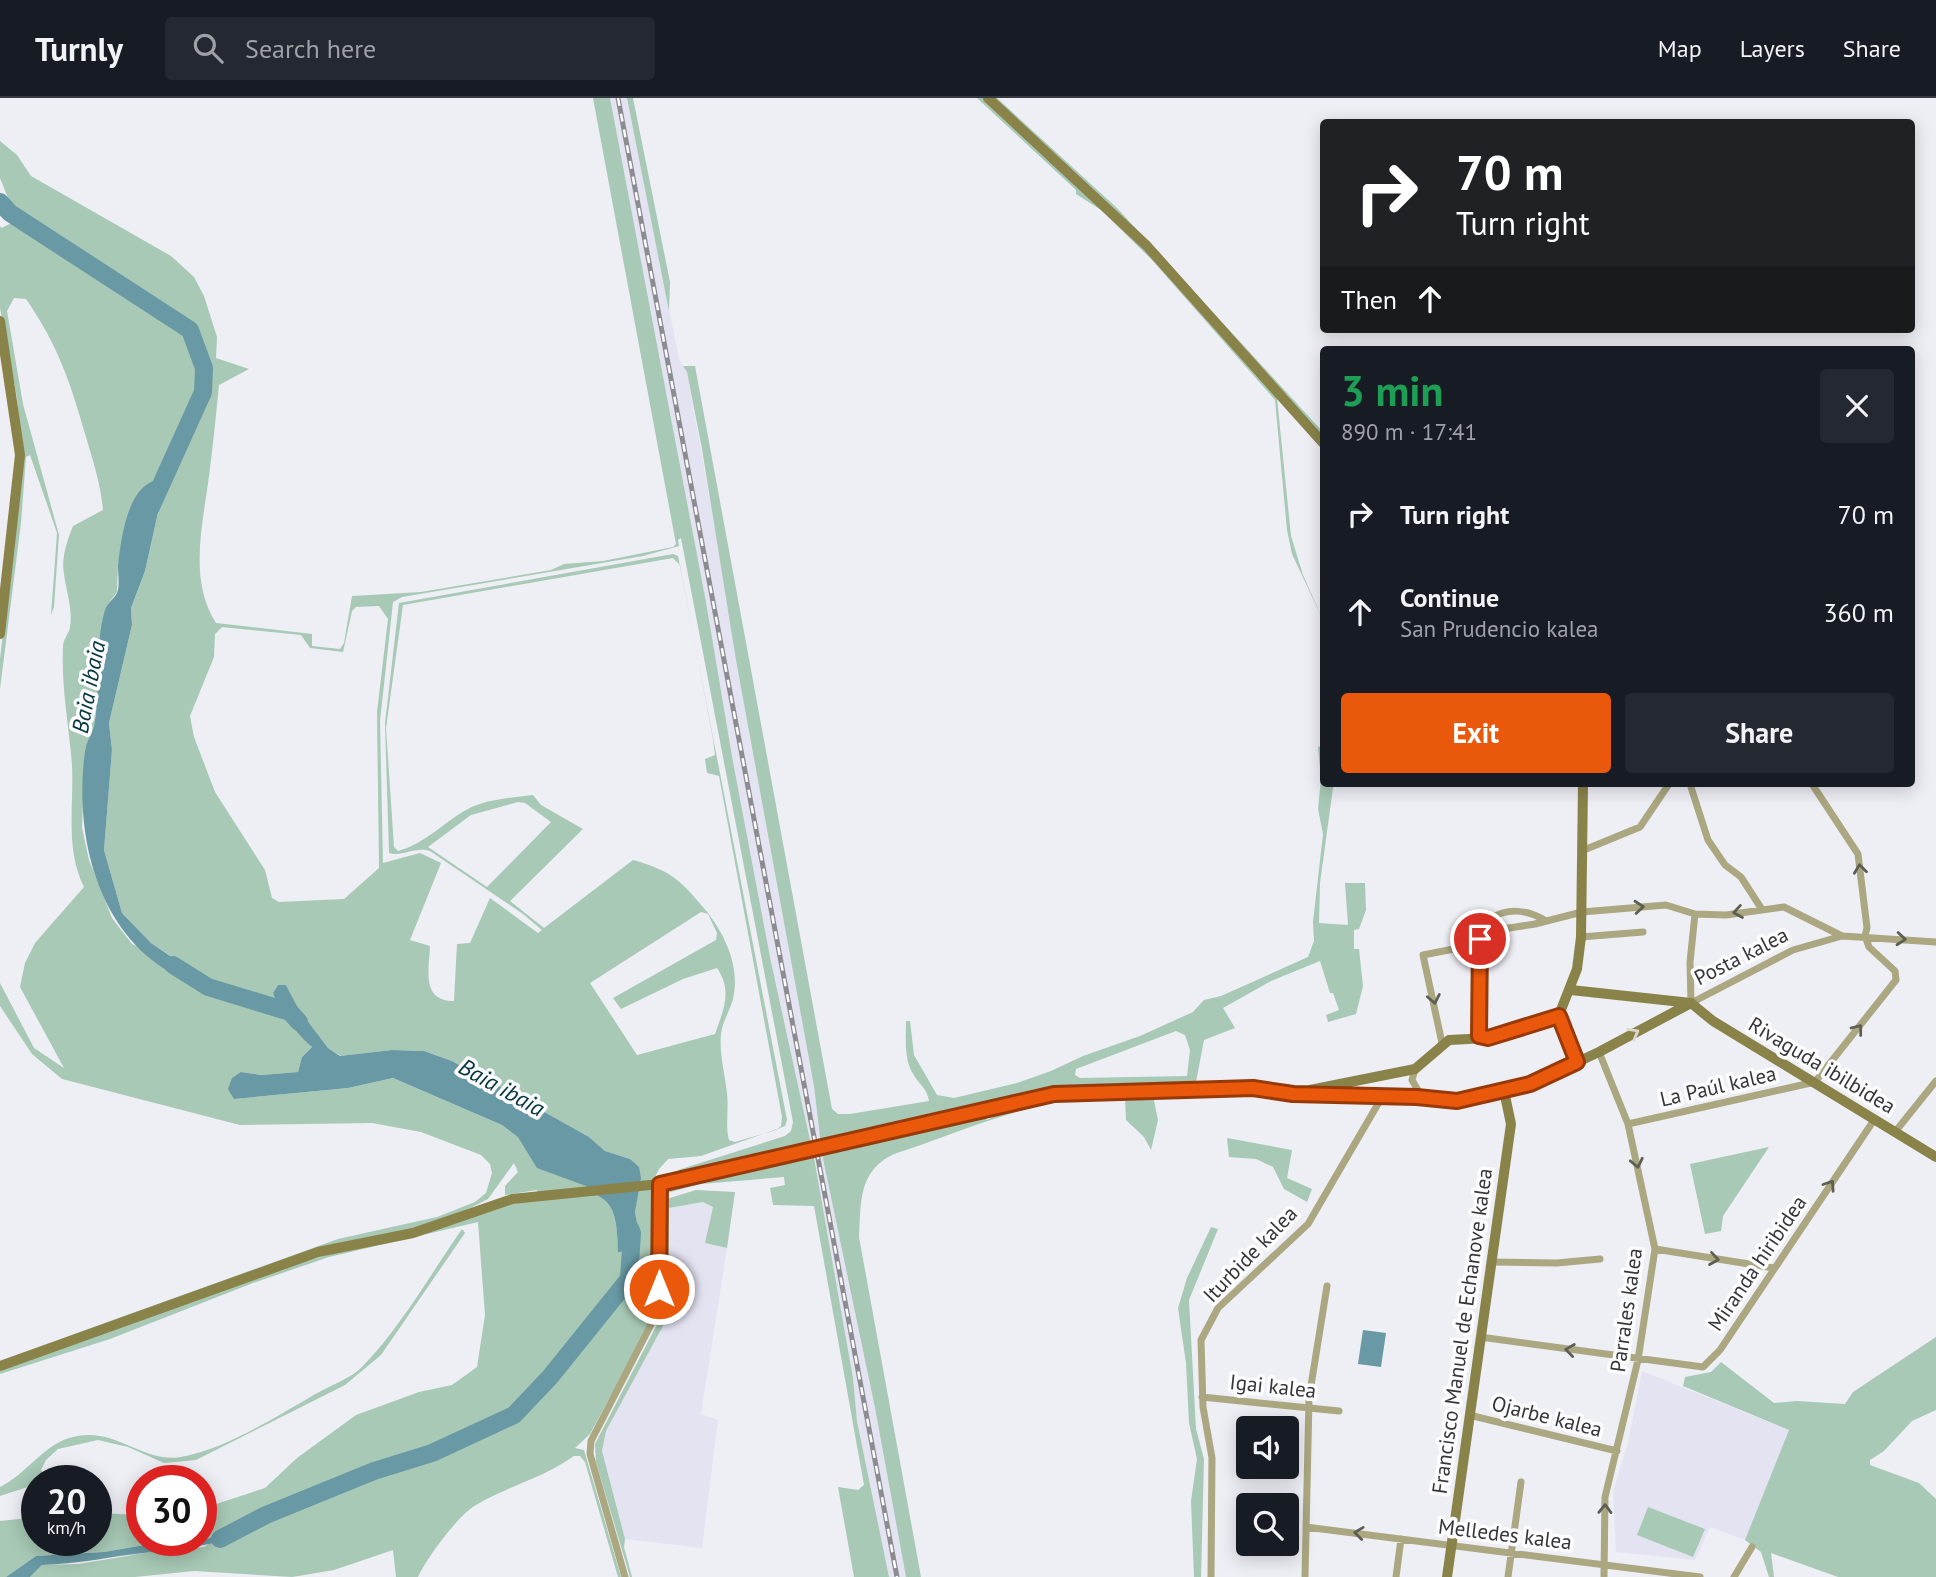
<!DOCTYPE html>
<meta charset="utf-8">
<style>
body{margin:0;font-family:"PT Sans",sans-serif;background:#242831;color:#f1f3f6;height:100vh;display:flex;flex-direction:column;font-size:26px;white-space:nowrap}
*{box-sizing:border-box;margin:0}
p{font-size:23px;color:#9ea1a6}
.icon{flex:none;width:38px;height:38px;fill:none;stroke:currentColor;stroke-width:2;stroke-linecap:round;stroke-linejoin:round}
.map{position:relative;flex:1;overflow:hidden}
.sheet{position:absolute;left:1320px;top:248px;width:595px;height:441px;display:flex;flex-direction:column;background:#171b24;border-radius:7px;box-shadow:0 4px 18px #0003}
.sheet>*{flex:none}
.hud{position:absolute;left:1320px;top:21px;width:595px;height:214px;border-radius:7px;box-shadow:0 4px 18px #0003;background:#202124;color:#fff;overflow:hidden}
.tools{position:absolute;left:1236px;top:1318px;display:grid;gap:14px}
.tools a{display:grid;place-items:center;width:63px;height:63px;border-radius:7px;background:#171b24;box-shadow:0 4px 18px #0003;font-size:35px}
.speed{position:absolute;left:21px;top:1367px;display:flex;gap:14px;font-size:35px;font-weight:700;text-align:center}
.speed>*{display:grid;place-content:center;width:91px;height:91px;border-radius:50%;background:#171b24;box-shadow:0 4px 18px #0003;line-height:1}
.speed small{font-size:18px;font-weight:400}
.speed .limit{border:10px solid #d22;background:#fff;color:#111}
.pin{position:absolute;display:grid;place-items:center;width:60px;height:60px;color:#fff;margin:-30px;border:4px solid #fff;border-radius:50%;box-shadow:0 2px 7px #0007}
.me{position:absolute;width:77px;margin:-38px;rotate:0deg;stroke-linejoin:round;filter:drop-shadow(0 0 5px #0008)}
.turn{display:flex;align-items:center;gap:24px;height:147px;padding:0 21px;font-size:32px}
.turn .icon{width:91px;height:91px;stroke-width:2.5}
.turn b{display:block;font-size:49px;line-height:60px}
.then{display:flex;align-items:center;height:66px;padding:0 21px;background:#0003;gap:14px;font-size:26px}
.round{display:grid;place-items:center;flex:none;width:74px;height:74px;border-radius:7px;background:#242831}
.summary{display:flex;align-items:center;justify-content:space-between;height:119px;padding:0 21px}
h1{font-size:42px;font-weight:700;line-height:52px;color:#1e9e55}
.cta{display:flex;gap:14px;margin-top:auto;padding:14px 21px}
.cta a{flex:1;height:80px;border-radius:7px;background:#ea580c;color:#fff;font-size:28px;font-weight:700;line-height:80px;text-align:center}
.cta a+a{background:#242831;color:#f1f3f6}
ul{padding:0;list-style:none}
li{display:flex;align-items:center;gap:21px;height:98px;padding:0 21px}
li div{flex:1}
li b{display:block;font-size:26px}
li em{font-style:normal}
header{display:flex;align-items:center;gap:42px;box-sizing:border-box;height:98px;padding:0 35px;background:#171b24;border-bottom:2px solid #363941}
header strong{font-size:33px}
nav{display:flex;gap:38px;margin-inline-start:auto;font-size:24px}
.search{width:490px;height:63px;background:#242831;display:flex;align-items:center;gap:18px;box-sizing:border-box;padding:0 24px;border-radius:7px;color:#9ea1a6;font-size:26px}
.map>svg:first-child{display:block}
.built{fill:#e4e3f2}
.green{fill:#a7c9b5;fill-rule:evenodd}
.water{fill:#6899a4}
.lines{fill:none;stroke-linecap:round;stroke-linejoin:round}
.river{stroke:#6899a4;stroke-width:18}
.street{stroke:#aaa781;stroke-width:7}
.secondary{stroke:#89834a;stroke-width:10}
.rail-casing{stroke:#8c8c90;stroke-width:5}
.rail{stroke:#fcfcff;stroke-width:2.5;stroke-dasharray:8;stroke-linecap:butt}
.secondary-bridge{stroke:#89834a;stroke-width:10}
.oneway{stroke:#5f5e52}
.oneway2{stroke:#dad8c9}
.route-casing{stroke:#983908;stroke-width:18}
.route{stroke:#ea580c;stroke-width:12}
.labels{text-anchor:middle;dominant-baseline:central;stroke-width:7;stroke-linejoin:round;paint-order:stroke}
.street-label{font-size:21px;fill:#363638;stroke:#fcfcff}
.water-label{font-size:23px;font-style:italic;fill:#04353e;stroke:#fcfcff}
</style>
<header>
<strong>Turnly</strong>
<div class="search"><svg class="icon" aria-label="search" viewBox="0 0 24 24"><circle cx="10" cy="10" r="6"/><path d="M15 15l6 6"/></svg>Search here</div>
<nav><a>Map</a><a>Layers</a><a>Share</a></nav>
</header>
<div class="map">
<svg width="1936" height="1479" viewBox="0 0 1936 1479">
<rect width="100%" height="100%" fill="#eeeef5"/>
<!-- built -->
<path class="built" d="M 610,0 L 627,0 L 679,261 L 687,274 L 814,988 L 822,1056 L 875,1310 L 906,1479 L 889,1479 L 857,1322 L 853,1280 L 814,1060 L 771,864 L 733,664 L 706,504 Z
M 703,1104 L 713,1109 L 705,1145 L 727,1150 L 701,1316 L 718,1322 L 702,1450 L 625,1441 L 602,1353 L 606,1333 L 662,1227 L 685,1193 L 686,1187 L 669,1183 L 669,1110 Z
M 1642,1273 L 1789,1332 L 1745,1442 L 1710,1429 L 1695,1462 L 1616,1454 L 1613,1393 L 1628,1345 Z"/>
<!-- green -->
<path class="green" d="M 593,0 L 610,0 L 706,504 L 733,664 L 771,864 L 814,1060 L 853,1280 L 857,1323 L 889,1479 L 854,1479 L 838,1389 L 858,1392 L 864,1387 L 814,1108 L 773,1107 L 770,1090 L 785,1087 L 784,1079 L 701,1086 L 667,1095 L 665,1091 L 804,1061 L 801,1049 L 681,1075 L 678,1072 L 785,1038 L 791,1033 L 793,1024 L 681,440 L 678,442 L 679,448 L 643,458 L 402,499 L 393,504 L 380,623 L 383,765 L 420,755 L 441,765 L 410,842 L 430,848 C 429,872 421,903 454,903 L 457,846 L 470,845 L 490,800 L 538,835 L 542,832 L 523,816 L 430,753 C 415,748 403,759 389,755 L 385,625 L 399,505 L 673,456 L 678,458 L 787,1022 L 785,1028 L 701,1058 L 668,1061 L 659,1071 L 653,1083 L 640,1084 L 630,1061 L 605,1053 L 589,1039 L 541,1012 L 530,999 L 495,987 L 452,963 L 424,953 L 392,952 L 341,958 L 328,950 L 299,913 L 286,887 L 278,887 L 273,895 L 287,921 L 312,949 L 302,959 L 298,974 L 261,977 L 241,974 L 234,1001 L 348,990 L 393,980 L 502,1027 L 586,1088 C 591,1095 596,1096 603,1101 C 618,1111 617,1137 618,1153 L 639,1136 L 635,1114 L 638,1091 L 651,1090 L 656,1186 L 651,1222 L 590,1336 L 575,1350 L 584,1352 L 621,1479 L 618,1479 L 585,1364 L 580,1358 L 574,1358 C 543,1380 508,1388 476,1407 C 459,1416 426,1461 418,1479 L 396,1479 L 393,1452 L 334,1472 L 292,1479 L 194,1473 L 135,1479 L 30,1479 L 42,1467 L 79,1466 L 150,1454 L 204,1449 L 224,1435 L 198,1444 L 156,1445 L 104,1454 L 36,1458 L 6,1479 L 0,1479 L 0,1423 L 37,1419 L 37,1442 L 96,1442 L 96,1415 L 142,1417 L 142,1442 L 201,1442 L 201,1411 L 265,1390 L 297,1360 L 356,1317 L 419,1294 L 452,1287 L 477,1269 L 485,1217 L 478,1124 L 329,1159 L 253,1185 L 110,1241 L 0,1276 L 0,1273 L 278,1171 L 496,1109 L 538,1101 L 537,1092 L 505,1097 L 505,1088 L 518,1074 L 514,1065 L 488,1101 L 470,1110 L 421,1129 L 321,1149 L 66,1239 L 338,1141 L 437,1119 L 475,1104 L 486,1095 L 492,1075 L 490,1066 L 481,1057 L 421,1034 L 372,1025 L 240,1027 L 62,981 L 32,956 L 0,908 L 0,885 L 34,950 L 64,970 L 20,889 L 25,865 L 35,845 L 84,789 C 65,751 74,708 72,667 C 69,627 61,589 63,549 C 63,541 69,536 70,529 C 73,510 66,493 64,476 C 61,460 67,443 73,428 L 103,412 C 101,387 93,363 86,339 C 70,284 59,249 26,201 L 14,200 L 7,213 L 23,306 L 59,437 L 54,509 L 51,517 L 57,435 L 30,357 L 26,359 L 21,425 L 0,591 L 0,561 L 23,365 L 17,300 L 0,210 L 0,128 L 1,130 L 12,125 L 12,110 L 0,80 L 0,43 L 17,57 L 31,78 L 171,158 L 194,179 L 204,198 L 217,239 L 216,260 L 249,271 L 219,287 C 216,317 213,348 209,378 C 203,426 188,481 216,525 L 312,536 L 312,548 L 340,551 L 344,545 L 352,498 L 421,494 L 551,472 L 564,466 L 603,463 L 673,449 L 676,446 ZM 163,392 L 145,473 L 131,510 L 132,527 L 109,625 L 112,652 L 104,752 L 122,815 L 151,845 L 189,870 L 132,846 L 112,820 L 89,762 L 82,730 L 85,651 L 94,629 L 106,509 L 117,494 L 118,467 L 130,415 ZM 673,460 L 680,467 L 713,641 L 715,657 L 705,661 L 707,675 L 719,678 L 782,1019 L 781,1028 L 776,1032 L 735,1044 L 729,1042 C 725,1028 729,1011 727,995 C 725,976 719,956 721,936 C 722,924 730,913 733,901 C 741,867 723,832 702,808 C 679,780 668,772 633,762 L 544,830 L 510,803 L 583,731 L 541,707 L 533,697 C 512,700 487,701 468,711 C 443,724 427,745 398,753 L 394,749 L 386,630 L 403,507 ZM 379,508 L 388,521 L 377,614 L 379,770 L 344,801 L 279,804 L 272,800 L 265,772 L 215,694 L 194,639 L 190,618 L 214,559 L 215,536 L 222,529 L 301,537 L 310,550 L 343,554 L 352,513 L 356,509 ZM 518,704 L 525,705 L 551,724 L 487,789 L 428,749 L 471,717 ZM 701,814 L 708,816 L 717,835 L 716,842 L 613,900 L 621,911 L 683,881 L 717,870 C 733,893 723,913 715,936 L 637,957 L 590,885 Z
M 627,0 L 633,0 L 670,184 L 669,213 Z
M 977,0 L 983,0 L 1127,132 L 1277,300 L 1291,438 L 1303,477 L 1323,522 L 1292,456 L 1287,432 L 1275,302 L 1152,162 L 1101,112 L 1076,96 L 1076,92 Z
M 993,0 L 997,0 L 1117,110 L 1323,334 L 1323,339 L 1226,232 Z
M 683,268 L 695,268 L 832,1011 L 838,1016 L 850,1016 L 929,1003 C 927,989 918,986 912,974 C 904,960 906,939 906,923 L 910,923 L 914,957 L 937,997 L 954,1000 L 1017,985 L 1051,973 L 1083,958 L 1140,938 L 1193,914 L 1204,902 L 1221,898 L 1308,859 L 1314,843 L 1313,824 L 1323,736 L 1318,711 L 1321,680 L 1318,649 L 1323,648 L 1323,686 L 1337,686 L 1333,690 L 1320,785 L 1319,825 L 1348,827 L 1345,785 L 1365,785 L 1366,812 L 1359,831 L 1354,832 L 1354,851 L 1359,851 L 1363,888 L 1356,916 L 1328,924 L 1326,917 L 1339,912 L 1333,895 L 1330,895 L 1320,863 L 1271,883 L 1223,910 L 1235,930 L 1204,942 L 1196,984 L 1166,989 L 1057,990 L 837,1040 L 840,1052 L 983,1016 L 987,1022 L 1011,1010 L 1062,999 L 1153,998 L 1158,1022 L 1151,1052 L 1144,1039 L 1126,1022 L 1125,1001 C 1052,991 962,1034 894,1056 C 858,1073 861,1104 859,1139 L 921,1479 L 906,1479 L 875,1310 L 822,1056 L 814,988 L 736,562 L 702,351 L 687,274 ZM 1176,933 L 1185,937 L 1190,952 L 1187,978 L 1080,980 L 1075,977 L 1076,971 Z
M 1227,1040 L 1292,1052 L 1287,1080 L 1312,1091 L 1307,1104 L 1284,1091 L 1273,1069 L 1256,1061 L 1229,1059 Z
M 1769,1049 L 1723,1118 L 1721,1133 L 1705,1136 L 1690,1066 Z
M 696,1092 L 735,1094 L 727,1150 L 705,1145 L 713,1109 L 703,1104 L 669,1110 L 669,1183 L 686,1187 L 675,1208 L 663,1188 L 660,1103 Z
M 1211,1129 L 1218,1131 L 1189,1202 L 1196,1331 L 1204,1361 L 1201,1479 L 1194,1479 L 1191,1403 L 1197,1361 L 1189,1325 L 1186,1265 L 1178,1210 L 1187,1180 Z
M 462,1131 L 465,1135 L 381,1257 L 345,1287 L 196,1362 L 164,1365 L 128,1349 L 98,1342 L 58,1351 L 46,1362 L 41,1372 L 46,1379 L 56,1382 L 37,1382 L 37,1386 L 0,1398 L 0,1389 C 25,1377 43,1348 69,1340 C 114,1326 142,1366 181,1359 C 227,1351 280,1316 321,1293 C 334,1286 351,1280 362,1269 C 401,1229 430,1177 462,1131 Z
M 664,1213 L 671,1213 L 606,1333 L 602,1353 L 625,1441 L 624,1449 L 632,1479 L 630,1479 L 596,1364 L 595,1346 Z
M 1936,1239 L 1936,1312 L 1912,1323 L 1884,1353 L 1870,1362 L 1870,1367 L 1919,1385 L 1936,1401 L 1936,1479 L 1838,1479 L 1771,1455 L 1774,1479 L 1769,1479 L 1761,1454 L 1745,1442 L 1789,1332 L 1683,1288 L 1685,1279 L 1711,1274 L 1721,1264 L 1774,1305 L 1797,1303 L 1845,1306 L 1853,1294 Z
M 1648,1409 L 1705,1431 L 1693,1459 L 1637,1437 Z"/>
<!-- water -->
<path class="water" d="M 156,382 L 163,392 L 145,473 L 131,510 L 132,527 L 109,625 L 112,652 L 104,752 L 122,815 L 151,845 L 188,870 L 194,879 L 190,884 C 100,848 73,742 85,653 C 86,644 92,636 94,628 C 101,590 94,550 105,512 C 107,505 114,501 117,495 C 120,488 118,476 118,468 C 121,441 127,390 156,382 Z
M 278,887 L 286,887 L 299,912 L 328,950 L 340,958 L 392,952 L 424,953 L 452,963 L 495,987 L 530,999 L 541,1012 L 589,1039 L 605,1053 L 630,1061 L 639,1069 L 641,1080 L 635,1114 L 639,1136 L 638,1151 L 618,1154 C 617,1137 618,1111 603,1101 C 596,1096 591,1095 586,1088 L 537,1070 L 518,1039 L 502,1027 L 393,980 L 348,990 L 234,1001 L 228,991 L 232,980 L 241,974 L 261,977 L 298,974 L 302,959 L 312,949 C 295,934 281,916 273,895 Z
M 1363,1232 L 1386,1235 L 1381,1269 L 1358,1266 Z
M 234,1425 L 242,1427 L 238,1439 C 208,1448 181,1450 151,1454 C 114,1458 79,1466 42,1467 L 30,1479 L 6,1479 L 36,1458 L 104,1454 L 156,1445 L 198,1444 L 224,1435 Z"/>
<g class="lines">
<!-- river -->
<path class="river" d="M 0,104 L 10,115 L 190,232 L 204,270 L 203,294 L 151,409
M 173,867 L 208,889 L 290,914 L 299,924
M 220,1441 L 266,1417 L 374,1373 L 432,1355 L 514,1317 L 550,1279 L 629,1181 L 632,1135 L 630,1130"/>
<!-- street -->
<path class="street" d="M 1690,686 L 1708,742 L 1725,767 L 1741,779 L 1761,810
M 1812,686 L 1858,756 L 1867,830 L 1865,838
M 1584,752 L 1640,729 L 1669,686
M 1695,816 L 1690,864 L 1691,905 L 1793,852 L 1842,838 L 1936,844
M 1581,839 L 1643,834
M 1559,917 L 1577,964
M 1479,938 L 1480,841 L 1490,821 C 1508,809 1528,812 1546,823
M 1442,945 L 1423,857 L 1459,850 L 1490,833 L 1535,826 L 1582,814 L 1666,807 L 1695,816 L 1726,817 L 1784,809 L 1842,838
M 1599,954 L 1628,1026 L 1655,1151 L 1638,1262 L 1605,1399 L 1604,1479
M 1415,971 L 1412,982 L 1422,999
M 1628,1026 L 1815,984 L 1896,882 L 1895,873 L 1869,849 L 1865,838
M 1895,1034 L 1936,983
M 1655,1151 L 1774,1170
M 1491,1164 L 1557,1165 L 1600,1161
M 1480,1239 L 1703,1269 L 1720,1252 L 1874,1022
M 1202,1299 L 1339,1313
M 1469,1317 L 1617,1353
M 1306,1429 L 1700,1479
M 625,1479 L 590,1356 L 591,1343 L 658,1213 L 660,1086
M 1211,1479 L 1212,1360 L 1203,1309 L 1201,1242 L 1218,1210 L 1308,1126 L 1382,999
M 1305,1479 L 1309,1300 L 1327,1188
M 1396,1479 L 1401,1441
M 1508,1479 L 1521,1384
M 1734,1479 L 1752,1449"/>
<!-- secondary -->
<path class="secondary" d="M 988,0 L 1147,148 L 1323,345
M 0,223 L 20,357 L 0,536
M 1571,892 L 1691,905
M 1691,905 L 1713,923 L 1936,1059
M 1310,992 L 1415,971 L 1449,942 L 1488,940 L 1559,917 L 1577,871 L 1581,839 L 1583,686
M 844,1045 L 1037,999 L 1070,994 L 1253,990 L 1293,996 L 1417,999 L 1457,1003 L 1530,986 L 1599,954 L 1691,905
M 0,1268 L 318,1154 L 413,1135 L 512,1101 L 660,1086 L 798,1056
M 1447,1479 L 1511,1026 L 1504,993"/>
<!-- rail casing -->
<g class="rail-casing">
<path id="rail" d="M 618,0 L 897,1479"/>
</g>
<!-- rail -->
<use href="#rail" class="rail"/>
<!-- secondary-bridge -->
<path class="secondary-bridge" d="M 798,1056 L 844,1045"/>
</g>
<!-- one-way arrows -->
<defs><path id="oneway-chevron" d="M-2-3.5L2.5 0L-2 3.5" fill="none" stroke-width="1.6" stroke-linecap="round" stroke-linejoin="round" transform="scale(1.75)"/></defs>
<g class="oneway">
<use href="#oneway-chevron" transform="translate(1860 771) rotate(-97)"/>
<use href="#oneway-chevron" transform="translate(1639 809) rotate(-5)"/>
<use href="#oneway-chevron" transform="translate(1738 814) rotate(170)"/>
<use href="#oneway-chevron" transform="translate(1901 841) rotate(5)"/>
<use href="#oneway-chevron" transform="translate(1434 901) rotate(79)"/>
<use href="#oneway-chevron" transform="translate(1858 931) rotate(-52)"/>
<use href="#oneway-chevron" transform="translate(1637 1065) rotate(78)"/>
<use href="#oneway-chevron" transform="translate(1830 1087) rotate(-56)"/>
<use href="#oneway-chevron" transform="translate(1714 1161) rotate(9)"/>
<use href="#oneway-chevron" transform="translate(1570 1252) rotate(-172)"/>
<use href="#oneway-chevron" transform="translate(1605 1411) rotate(-89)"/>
<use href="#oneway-chevron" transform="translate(1359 1435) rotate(-173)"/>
</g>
<use class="oneway2" href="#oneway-chevron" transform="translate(1634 935) rotate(-29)"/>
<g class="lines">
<!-- route casing -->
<g class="route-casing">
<path id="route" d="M 659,1191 L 660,1086 L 1054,996 L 1253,990 L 1293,996 L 1417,999 L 1457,1003 L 1530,986 L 1577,964 L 1559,918 L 1488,940 L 1479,938 L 1480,841"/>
</g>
<!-- route -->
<use href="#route" class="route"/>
</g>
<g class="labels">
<!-- street labels -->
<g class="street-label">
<text transform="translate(1741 858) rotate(-27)">Posta kalea</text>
<text transform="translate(1822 967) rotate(31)">Rivaguda ibilbidea</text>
<text transform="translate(1718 988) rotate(-13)">La Paúl kalea</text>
<text transform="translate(1250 1156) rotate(-46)">Iturbide kalea</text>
<text transform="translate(1757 1165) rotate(-56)">Miranda hiribidea</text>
<text transform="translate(1626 1212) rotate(-82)">Parrales kalea</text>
<text transform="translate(1462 1233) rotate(-82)">Francisco Manuel de Echanove kalea</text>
<text transform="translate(1273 1288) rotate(6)">Igai kalea</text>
<text transform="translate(1547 1318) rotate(14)">Ojarbe kalea</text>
<text transform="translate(1505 1436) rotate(7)">Melledes kalea</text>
</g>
<!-- water labels -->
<g class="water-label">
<text transform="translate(88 589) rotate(-79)">Baia ibaia</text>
<text transform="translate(502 989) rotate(29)">Baia ibaia</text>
</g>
</g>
</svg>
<div class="tools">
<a><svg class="icon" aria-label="sound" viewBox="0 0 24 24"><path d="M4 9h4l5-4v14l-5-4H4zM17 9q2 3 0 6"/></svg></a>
<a><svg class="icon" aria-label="search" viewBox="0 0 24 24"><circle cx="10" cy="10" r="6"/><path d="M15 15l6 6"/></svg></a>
</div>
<div class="speed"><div>20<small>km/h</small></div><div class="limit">30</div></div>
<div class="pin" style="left:1480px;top:841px;background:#d93025"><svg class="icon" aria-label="arrive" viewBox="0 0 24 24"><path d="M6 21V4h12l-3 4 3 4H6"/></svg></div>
<svg class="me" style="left:659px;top:1191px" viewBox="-20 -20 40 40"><circle r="17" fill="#ea580c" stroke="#fff" stroke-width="3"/><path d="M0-11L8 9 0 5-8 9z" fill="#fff"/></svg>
<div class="hud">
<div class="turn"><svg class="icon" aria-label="right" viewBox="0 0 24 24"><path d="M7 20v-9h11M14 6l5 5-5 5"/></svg><div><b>70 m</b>Turn right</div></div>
<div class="then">Then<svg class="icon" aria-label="ahead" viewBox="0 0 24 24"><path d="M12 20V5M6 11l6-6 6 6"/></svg></div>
</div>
<section class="sheet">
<div class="summary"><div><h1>3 min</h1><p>890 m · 17:41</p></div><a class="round"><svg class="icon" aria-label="close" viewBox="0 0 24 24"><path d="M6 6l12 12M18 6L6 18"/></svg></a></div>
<ul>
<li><svg class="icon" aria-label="right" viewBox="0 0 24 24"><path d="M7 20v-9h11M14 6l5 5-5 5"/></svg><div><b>Turn right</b></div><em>70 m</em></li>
<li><svg class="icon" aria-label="ahead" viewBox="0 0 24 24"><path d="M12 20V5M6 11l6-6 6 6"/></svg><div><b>Continue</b><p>San Prudencio kalea</p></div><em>360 m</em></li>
</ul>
<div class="cta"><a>Exit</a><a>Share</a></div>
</section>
</div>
